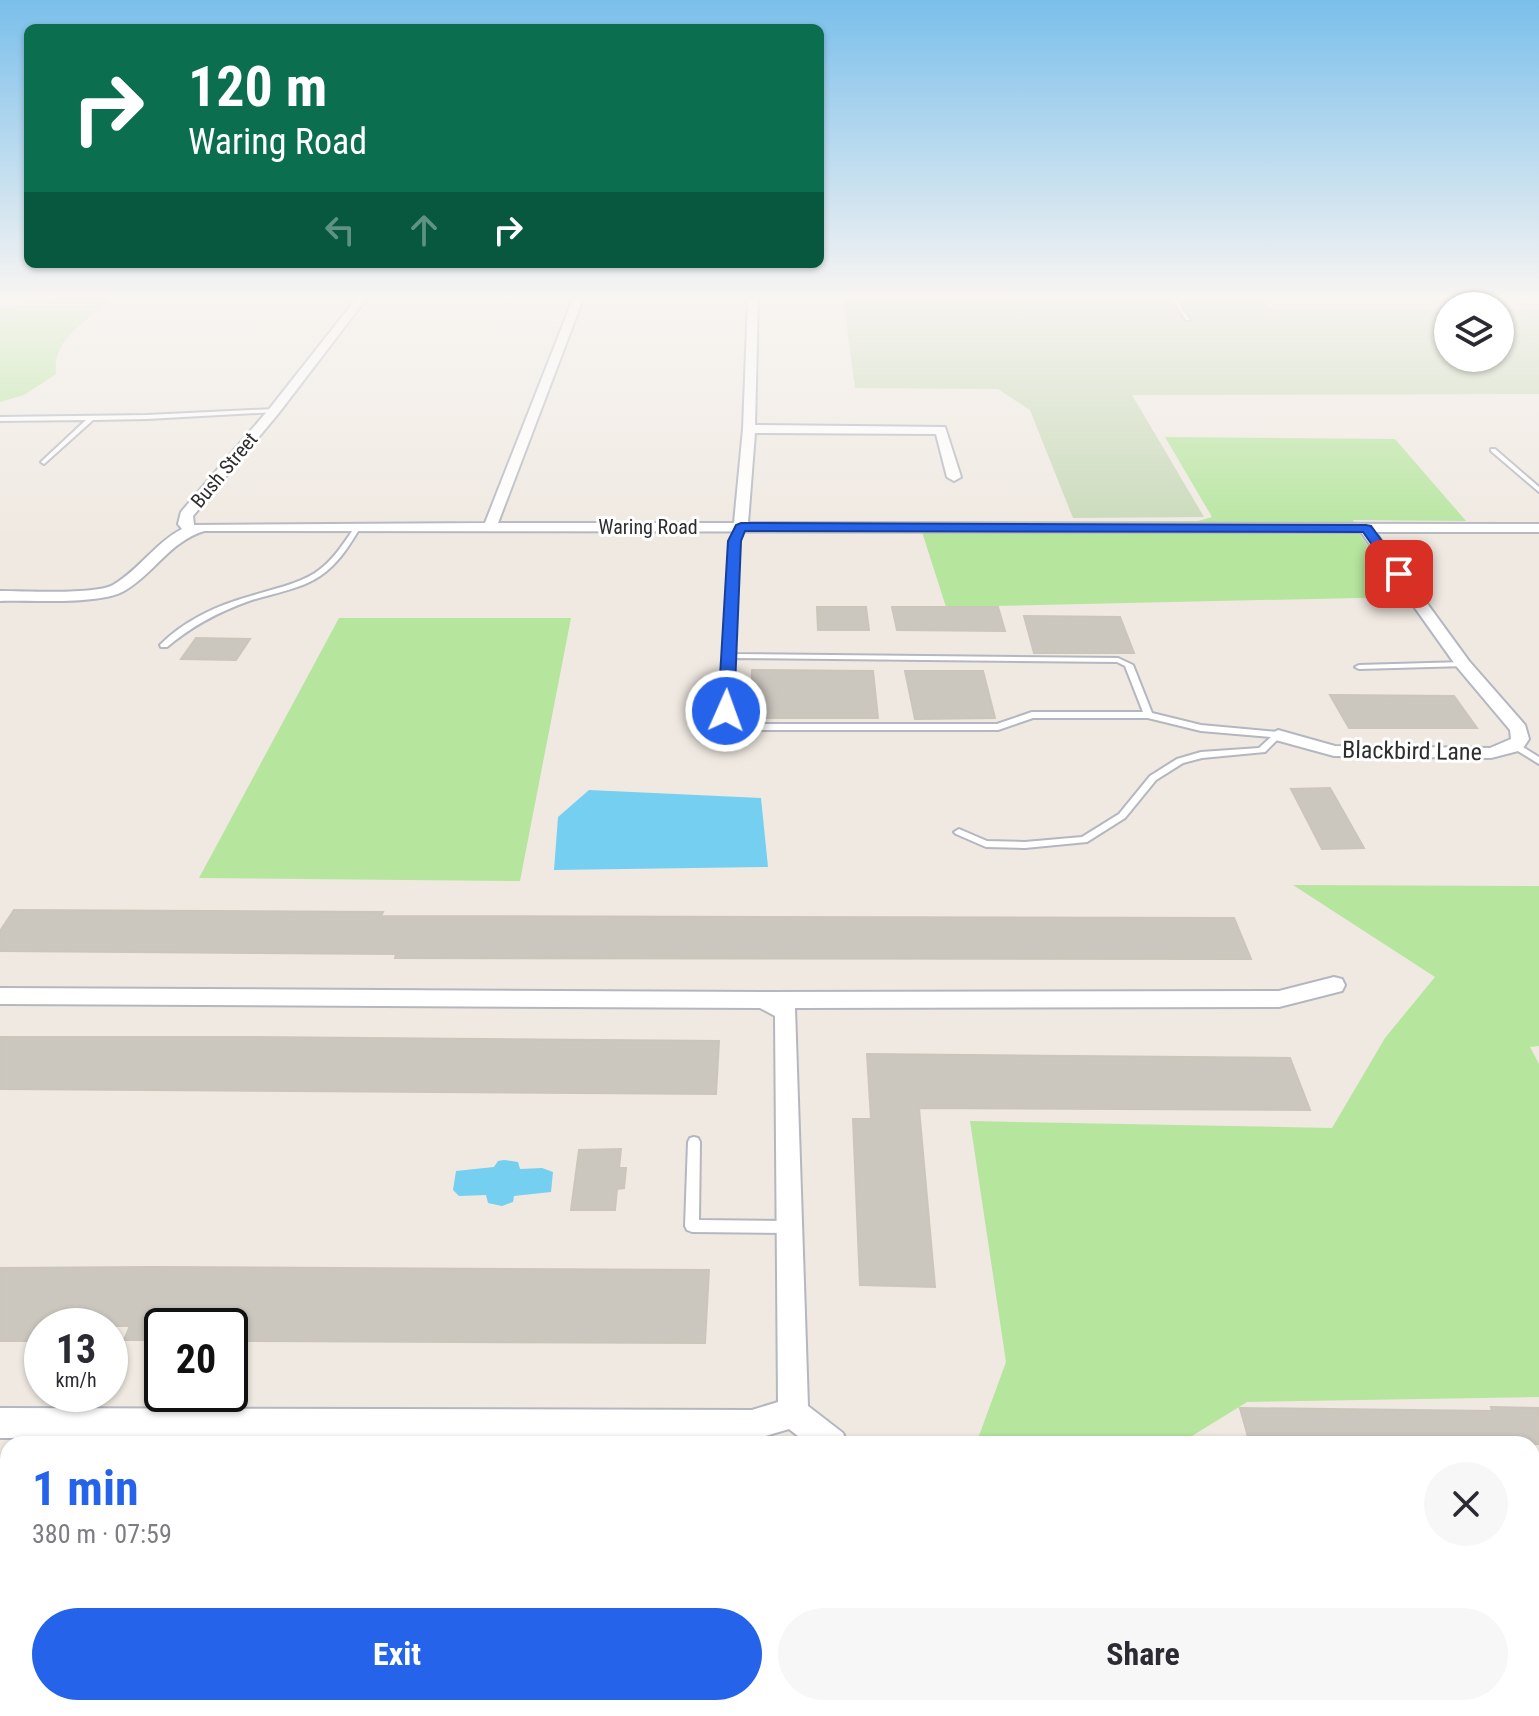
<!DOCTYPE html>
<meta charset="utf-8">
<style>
body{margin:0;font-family:"Roboto Condensed",sans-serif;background:#f7f7f7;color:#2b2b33;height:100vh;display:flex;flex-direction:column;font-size:30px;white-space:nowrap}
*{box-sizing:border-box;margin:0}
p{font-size:26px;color:#7c7c81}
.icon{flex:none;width:44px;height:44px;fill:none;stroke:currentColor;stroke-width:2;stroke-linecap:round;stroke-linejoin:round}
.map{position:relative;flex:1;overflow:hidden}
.sheet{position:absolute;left:0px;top:1436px;width:1540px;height:280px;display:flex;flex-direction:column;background:#fff;border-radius:24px 24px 0 0;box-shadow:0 2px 6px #0004}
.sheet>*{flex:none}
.top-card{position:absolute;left:24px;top:24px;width:800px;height:244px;border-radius:12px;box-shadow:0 2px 6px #0004;background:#0b6e4f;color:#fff;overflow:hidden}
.controls{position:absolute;left:1434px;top:292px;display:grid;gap:16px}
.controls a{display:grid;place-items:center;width:80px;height:80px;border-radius:50%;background:#fff;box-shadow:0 2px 6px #0004;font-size:40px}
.speed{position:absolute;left:24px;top:1308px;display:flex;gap:16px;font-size:40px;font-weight:700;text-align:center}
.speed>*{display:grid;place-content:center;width:104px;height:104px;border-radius:50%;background:#fff;box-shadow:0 2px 6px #0004;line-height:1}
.speed small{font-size:20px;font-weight:400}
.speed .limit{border:4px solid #111;border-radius:12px;background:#fff;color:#111}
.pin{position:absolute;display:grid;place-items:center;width:68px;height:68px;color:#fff;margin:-34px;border-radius:16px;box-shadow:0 4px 12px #0006}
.me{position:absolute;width:88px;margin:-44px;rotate:2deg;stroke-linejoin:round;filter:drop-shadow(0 0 6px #0008)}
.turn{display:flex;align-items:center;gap:28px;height:168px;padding:0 32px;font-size:36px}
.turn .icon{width:104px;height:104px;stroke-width:2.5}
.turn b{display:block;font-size:56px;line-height:68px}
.lanes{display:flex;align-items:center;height:76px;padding:0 32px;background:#0003;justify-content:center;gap:40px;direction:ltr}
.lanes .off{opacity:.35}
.round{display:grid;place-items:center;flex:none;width:84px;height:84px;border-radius:42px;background:#f7f7f7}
.head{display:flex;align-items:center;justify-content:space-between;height:136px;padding:0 32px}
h1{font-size:48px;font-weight:700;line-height:60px;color:#2563eb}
.action{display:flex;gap:16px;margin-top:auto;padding:16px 32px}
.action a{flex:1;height:92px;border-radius:48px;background:#2563eb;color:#fff;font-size:32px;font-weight:700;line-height:92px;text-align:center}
.action a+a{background:#f7f7f7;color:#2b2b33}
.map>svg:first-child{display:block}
.green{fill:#b6e59e}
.cemetery{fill:#c8d9b8}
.water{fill:#75cff0}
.building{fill:#cbc7bf;stroke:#cbc5ba;stroke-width:2}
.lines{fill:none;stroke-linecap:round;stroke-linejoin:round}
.lane-casing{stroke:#b4b7c1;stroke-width:4}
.street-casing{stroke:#b4b7c1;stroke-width:4}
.lane{fill:#fff;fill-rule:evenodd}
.street{fill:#fff;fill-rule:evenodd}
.route{fill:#2563eb;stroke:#184099;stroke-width:2}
.labels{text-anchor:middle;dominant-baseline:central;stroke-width:6;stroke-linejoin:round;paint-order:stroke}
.far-street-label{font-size:20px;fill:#2e2e2e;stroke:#fff}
.street-label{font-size:24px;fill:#2e2e2e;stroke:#fff}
</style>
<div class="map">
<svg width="1539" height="1716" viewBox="0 0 1539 1716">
<rect width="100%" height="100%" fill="#efe9e1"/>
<!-- green -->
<path class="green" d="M 58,299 L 110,299 C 87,323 52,337 56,374 L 24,395 L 0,402 L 0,307 Z
M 1165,437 L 1395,439 L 1466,521 L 1353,520 L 1355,524 L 919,523 L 1198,521 L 1212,517 Z
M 922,532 L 1359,533 L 1402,597 L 946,607 Z
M 339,618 L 571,618 L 520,881 L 199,878 Z
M 1293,885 L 1539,886 L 1539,1046 L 1530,1047 L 1539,1064 L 1539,1397 L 1247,1402 L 1179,1444 L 976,1444 L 1006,1362 L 970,1121 L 1332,1128 L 1385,1038 L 1435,977 Z
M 0,1624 L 8,1625 L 8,1708 L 882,1708 L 875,1716 L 0,1716 Z"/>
<!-- cemetery -->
<path class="cemetery" d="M 843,299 L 1261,299 L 1270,309 L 1448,309 L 1448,358 L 1500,358 L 1500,309 L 1539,309 L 1539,394 L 1132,395 L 1204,517 L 1073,518 L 1030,410 L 998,389 L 855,388 Z"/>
<!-- water -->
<path class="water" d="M 589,790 L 761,798 L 768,867 L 554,870 L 558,817 Z
M 504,1160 L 518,1162 L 520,1169 L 542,1168 L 553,1172 L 551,1192 L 514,1196 L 513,1202 L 502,1206 L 488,1203 L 486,1195 L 459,1196 L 453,1190 L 456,1171 L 494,1167 L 498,1161 Z"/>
<!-- building -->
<path class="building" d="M 817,607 L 866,607 L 869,630 L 818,630 Z
M 892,607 L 998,607 L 1005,631 L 897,630 Z
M 1024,616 L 1120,617 L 1134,653 L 1034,653 Z
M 196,638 L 250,639 L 236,660 L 181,659 Z
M 752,670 L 873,671 L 878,718 L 751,718 Z
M 905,671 L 983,671 L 995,718 L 915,719 Z
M 1330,695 L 1454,696 L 1477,728 L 1349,728 Z
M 1330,788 L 1364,848 L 1322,849 L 1291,789 Z
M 14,910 L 383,912 L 381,916 L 1234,918 L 1251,959 L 395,958 L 396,954 L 0,951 L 0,931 Z
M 0,1037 L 248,1037 L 719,1041 L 716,1094 L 0,1089 Z
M 867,1054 L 1290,1058 L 1310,1110 L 919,1108 L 935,1287 L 860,1285 L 853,1119 L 871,1119 Z
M 621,1149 L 619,1168 L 626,1168 L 624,1188 L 617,1189 L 615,1210 L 571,1210 L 579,1150 Z
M 154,1267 L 709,1270 L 705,1343 L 230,1341 L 230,1326 L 162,1326 L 162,1340 L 124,1340 L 130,1326 L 42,1326 L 42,1341 L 0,1341 L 0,1268 Z
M 1491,1407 L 1539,1408 L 1539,1444 L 1250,1444 L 1240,1408 L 1492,1411 Z"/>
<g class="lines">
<!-- lane casing -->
<g class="lane-casing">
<path id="lane" d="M 1172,299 L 1176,299 L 1190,320 L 1186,320 Z
M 274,409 L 276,410 L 276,412 L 147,419 L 93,420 L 44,464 L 41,462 L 42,461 L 86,420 L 0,421 L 0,417 L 147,415 Z
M 1491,449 L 1495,449 L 1539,487 L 1539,492 L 1491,451 Z
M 741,525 L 744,527 L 738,541 L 732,654 L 1118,658 L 1133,665 L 1152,713 L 1201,725 L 1278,732 L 1282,735 L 1265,752 L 1202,758 L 1183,763 L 1156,780 L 1125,818 L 1087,842 L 1025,848 L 986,847 L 956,834 L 954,832 L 959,829 L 987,841 L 1025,842 L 1082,837 L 1119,814 L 1150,776 L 1177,759 L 1201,752 L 1259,748 L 1271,737 L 1201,731 L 1148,718 L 1033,718 L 998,730 L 760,730 L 729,721 L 722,711 L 730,541 L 738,527 ZM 732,658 L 1117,662 L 1125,666 L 1143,712 L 1032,712 L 997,724 L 760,724 L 735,717 L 730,711 Z
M 357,526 L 360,528 C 349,546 338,564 320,576 C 299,590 273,593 249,601 C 218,612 192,626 167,647 L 161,647 L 160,645 C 185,620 218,605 251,596 C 272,589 296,585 315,573 C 333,561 343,544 355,527 Z
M 1463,662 L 1467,664 L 1466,666 L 1359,669 L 1355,667 L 1359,665 Z
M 1516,743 L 1539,757 L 1539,764 L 1513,748 L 1512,746 L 1513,744 Z
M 694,1137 L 698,1138 L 700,1142 L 699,1220 L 790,1221 L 795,1223 L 797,1227 L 795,1231 L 790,1233 L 692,1232 L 687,1230 L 685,1226 L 688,1142 L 690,1138 Z"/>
</g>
<!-- street casing -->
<g class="street-casing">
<path id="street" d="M 356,299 L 366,299 L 278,414 L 193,516 L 194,525 L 485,523 L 573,299 L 583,299 L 498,523 L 734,523 L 743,429 L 748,299 L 758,299 L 755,425 L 945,427 L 961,477 L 954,481 L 947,477 L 936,434 L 755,433 L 748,523 L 1539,524 L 1539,532 L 1375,532 L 1469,661 L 1525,725 L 1529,739 L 1522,750 L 1491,758 L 1334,756 L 1272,739 L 1269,735 L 1278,730 L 1335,746 L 1490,748 L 1511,739 L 1510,730 L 1457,667 L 1361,532 L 204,531 C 169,542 154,574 124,591 C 100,605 30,600 0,601 L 0,591 C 24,591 95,595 113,585 C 139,570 155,543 182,529 L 178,524 L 181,512 L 270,408 Z
M 1334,977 L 1342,979 L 1345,985 L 1342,991 L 1279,1007 L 795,1008 L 808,1406 L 843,1433 L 847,1444 L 808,1444 L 789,1429 L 752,1440 L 0,1438 L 0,1408 L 752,1410 L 778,1402 L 775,1016 L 760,1008 L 0,1004 L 0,988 L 766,992 L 1279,991 Z
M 1532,1582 L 1539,1582 L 1539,1616 L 1532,1616 Z"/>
</g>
<!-- lane -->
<use href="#lane" class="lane"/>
<!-- street -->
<use href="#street" class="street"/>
</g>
<!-- sky -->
<linearGradient id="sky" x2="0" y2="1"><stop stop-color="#7abfeb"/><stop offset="0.55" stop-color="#f8f5f2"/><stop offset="1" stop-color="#f8f5f2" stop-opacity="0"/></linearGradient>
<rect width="1539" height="539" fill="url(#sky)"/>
<!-- route -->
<path class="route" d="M 741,523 L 1366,525 L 1371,526 L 1406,574 L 1394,576 L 1363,532 L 745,531 L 741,541 L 734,711 L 726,716 L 718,711 L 728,541 L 736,525 Z"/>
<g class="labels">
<!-- far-street labels -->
<g class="far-street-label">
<text transform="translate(224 470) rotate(-50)">Bush Street</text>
<text x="648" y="527">Waring Road</text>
</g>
<!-- street labels -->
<g class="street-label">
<text transform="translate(1412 751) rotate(1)">Blackbird Lane</text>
</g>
</g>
</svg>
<div class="controls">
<a><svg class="icon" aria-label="layers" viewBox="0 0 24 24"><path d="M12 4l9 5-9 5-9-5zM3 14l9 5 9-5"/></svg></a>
</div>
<div class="speed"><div>13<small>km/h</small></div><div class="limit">20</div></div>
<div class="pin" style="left:1399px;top:574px;background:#d93025"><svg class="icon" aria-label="arrive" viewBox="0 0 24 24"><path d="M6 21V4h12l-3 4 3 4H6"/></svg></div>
<svg class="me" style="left:726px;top:711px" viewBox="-20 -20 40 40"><circle r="17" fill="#2563eb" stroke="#fff" stroke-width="3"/><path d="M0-11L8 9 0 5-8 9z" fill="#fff"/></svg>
<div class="top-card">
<div class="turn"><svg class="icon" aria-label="right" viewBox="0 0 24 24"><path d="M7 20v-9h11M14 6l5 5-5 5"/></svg><div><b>120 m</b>Waring Road</div></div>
<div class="lanes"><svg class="icon off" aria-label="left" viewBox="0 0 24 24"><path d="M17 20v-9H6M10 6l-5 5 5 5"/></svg><svg class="icon off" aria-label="ahead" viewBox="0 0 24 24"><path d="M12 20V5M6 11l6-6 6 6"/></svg><svg class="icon" aria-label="right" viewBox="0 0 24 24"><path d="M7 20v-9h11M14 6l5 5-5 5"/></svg></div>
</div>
<section class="sheet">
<div class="head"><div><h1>1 min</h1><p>380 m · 07:59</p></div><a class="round"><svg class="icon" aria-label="close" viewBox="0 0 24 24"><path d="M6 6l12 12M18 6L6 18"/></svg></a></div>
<div class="action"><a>Exit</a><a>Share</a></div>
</section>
</div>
